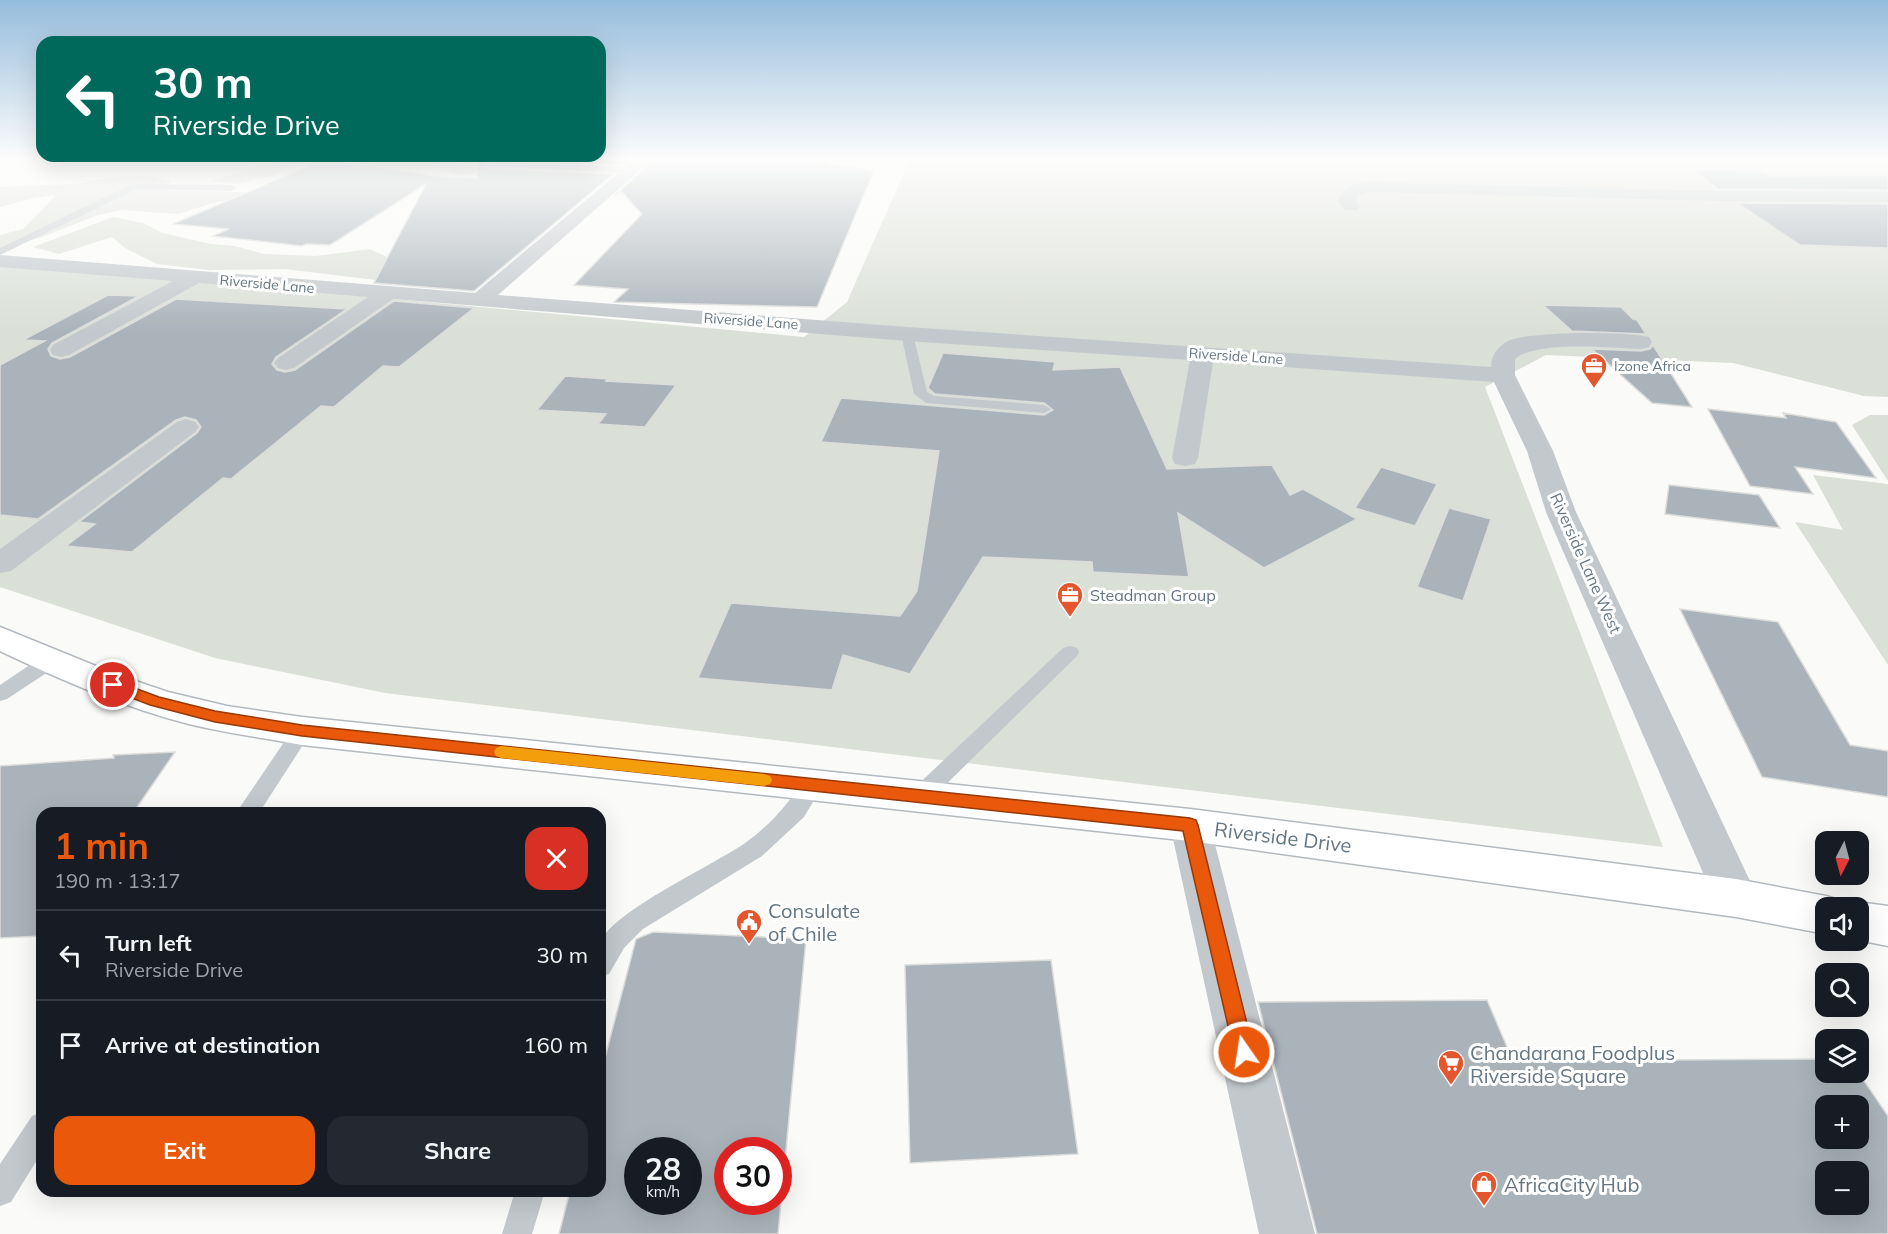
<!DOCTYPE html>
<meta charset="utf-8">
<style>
body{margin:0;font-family:Mulish,sans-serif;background:#242831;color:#f1f3f6;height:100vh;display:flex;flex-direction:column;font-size:22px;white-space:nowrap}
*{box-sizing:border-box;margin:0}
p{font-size:20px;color:#9ea1a6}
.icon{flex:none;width:33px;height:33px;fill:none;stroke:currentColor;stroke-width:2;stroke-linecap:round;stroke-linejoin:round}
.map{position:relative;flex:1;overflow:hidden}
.details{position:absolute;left:36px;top:807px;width:570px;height:390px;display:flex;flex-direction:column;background:#171b24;border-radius:18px;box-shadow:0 6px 24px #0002}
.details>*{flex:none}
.top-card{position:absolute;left:36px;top:36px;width:570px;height:126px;border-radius:18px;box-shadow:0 6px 24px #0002;background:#00695c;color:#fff;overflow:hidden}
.needle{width:39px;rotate:186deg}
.controls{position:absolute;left:1815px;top:831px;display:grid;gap:12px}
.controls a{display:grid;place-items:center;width:54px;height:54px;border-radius:12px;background:#171b24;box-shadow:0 6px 24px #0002;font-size:30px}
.speed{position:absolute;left:624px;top:1137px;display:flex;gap:12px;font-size:30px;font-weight:700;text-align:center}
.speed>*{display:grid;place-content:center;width:78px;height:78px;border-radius:50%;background:#171b24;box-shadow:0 6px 24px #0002;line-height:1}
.speed small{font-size:15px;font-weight:400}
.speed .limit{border:9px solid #d22;background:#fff;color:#111}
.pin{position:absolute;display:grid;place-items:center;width:51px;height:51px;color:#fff;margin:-26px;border:3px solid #fff;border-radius:50%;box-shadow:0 2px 6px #0007}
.me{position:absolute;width:66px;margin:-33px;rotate:347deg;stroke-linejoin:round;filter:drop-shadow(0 0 4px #0008)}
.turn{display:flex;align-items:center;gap:21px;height:126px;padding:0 18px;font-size:27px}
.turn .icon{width:78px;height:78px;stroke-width:2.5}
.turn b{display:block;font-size:42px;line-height:51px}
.round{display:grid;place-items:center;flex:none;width:63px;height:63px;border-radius:18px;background:#242831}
.overview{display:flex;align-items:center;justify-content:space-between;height:102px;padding:0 18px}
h1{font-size:36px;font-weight:700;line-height:45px;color:#ea580c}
.button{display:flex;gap:12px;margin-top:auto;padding:12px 18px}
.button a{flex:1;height:69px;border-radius:18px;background:#ea580c;color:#fff;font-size:24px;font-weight:700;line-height:69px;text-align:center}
.button a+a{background:#242831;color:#f1f3f6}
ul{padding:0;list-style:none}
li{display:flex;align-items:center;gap:18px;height:90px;padding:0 18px;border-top:2px solid #363941}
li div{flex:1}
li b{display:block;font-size:22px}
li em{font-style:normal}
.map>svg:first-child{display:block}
.green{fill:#dadfd7}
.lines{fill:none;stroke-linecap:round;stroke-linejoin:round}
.stream{fill:#bbc7cb;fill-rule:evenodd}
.building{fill:#aab3b9;stroke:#dcdcda;stroke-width:1.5;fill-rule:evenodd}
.secondary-casing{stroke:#b3babf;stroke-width:3}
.lane{fill:#c3c8cc;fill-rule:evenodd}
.street{fill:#c3c8cc;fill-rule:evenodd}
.secondary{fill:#fff;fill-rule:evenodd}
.route{fill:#ea580c;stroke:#983908;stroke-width:1.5}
.slow{fill:#f59e0b}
.labels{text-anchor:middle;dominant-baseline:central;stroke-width:6;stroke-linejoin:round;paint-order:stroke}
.far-street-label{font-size:14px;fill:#657683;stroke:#fff}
.far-poi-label{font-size:14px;fill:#657683;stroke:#fff;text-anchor:start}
.street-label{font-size:16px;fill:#657683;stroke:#fff}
.poi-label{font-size:16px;fill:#657683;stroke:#fff;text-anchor:start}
.near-street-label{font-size:20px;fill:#657683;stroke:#fff}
.near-poi-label{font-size:20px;fill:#657683;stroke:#fff;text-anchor:start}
</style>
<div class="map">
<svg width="1888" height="1234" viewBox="0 0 1888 1234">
<rect width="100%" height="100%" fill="#fafaf8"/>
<!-- green -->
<path class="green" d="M 273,159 L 312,159 L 289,166 L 275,175 L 236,184 L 210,181 L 272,162 Z
M 345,159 L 441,159 L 490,172 L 458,175 L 431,165 L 377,166 Z
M 910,159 L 1888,159 L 1888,397 L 1864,396 L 1733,363 L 1546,355 L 1485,387 L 1663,847 L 385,693 L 215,658 L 0,587 L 0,265 L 177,279 L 804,337 L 847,302 Z
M 149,176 L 171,181 L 164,190 L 272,193 L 217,202 L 178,214 L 122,210 L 98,215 L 39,238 L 0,248 L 0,235 L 23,229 L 56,195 L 34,198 L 0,207 L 0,187 L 78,184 L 106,178 Z
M 113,217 L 143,223 L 162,233 L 211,244 L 235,246 L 264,254 L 316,256 L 370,249 L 393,260 L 392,282 L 285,269 L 209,270 L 157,264 L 125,248 L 112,237 L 59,254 L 33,247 Z
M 1870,415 L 1888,415 L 1888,481 L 1852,425 Z
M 1813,475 L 1888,484 L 1888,665 L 1795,522 L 1843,530 Z"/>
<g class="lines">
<!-- stream -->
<path class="stream" d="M 1044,159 L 1125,164 L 1172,159 L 1192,159 L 1125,168 Z"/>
</g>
<!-- building -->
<path class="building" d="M 479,159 L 631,159 L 625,164 L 485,160 L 485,167 L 490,169 L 613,174 L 474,291 L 374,283 L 426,184 L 330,245 L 306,244 L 302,246 L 213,236 L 229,229 L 173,224 L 314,164 L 371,166 L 442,177 L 477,178 Z
M 655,159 L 829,159 L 827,164 L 874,170 L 817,307 L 614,302 L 628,289 L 574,285 L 642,214 L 621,191 L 614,196 Z
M 1691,169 L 1760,170 L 1771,176 L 1888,175 L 1888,190 L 1718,189 Z
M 1737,203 L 1888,204 L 1888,248 L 1800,245 Z
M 108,295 L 139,296 L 52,343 L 48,349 L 51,356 L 60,359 L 70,357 L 176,299 L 347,309 L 276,357 L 272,364 L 277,370 L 285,372 L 295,370 L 394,301 L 474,308 L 399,367 L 383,366 L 334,407 L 321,406 L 231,479 L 223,478 L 132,552 L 66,546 L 95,524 L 79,522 L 197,433 L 201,427 L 196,420 L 185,417 L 176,420 L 38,519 L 0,515 L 0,365 L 45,341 L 23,340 Z
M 1543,305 L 1621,307 L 1633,319 L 1637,320 L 1646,334 L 1572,331 Z
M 1653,345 L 1692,407 L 1652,403 L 1592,349 L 1641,351 L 1650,349 Z
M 943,353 L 1055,362 L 1053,370 L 1120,367 L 1167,469 L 1272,465 L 1290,495 L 1303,489 L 1357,519 L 1264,568 L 1178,513 L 1189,577 L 1093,572 L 1092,562 L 983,557 L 910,674 L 843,655 L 832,690 L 698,678 L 731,603 L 900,616 L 917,591 L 939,451 L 821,442 L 841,398 L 1044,415 L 1053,410 L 1044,403 L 935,394 L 928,388 Z
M 565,376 L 608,379 L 606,381 L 676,385 L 645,427 L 598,424 L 606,414 L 537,410 Z
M 1708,409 L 1786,418 L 1783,413 L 1836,422 L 1876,478 L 1795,467 L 1813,494 L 1750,486 Z
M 1381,467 L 1437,484 L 1415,526 L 1355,508 Z
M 1669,485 L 1759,495 L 1780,528 L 1665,514 Z
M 1449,508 L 1491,519 L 1463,601 L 1417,587 Z
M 1680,609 L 1778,622 L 1850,745 L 1888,751 L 1888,797 L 1762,777 Z
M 175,752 L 133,813 L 42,813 L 42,936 L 0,938 L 0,766 L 114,758 L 113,755 Z
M 653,932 L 806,939 L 778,1234 L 559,1234 L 570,1191 L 600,1191 L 600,1077 L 636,939 ZM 638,1150 L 688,1150 L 688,1202 L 638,1202 ZM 728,1150 L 778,1150 L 778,1202 L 728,1202 Z
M 1051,960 L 1078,1154 L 910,1163 L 905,965 Z
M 1487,1000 L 1513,1061 L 1826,1059 L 1826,1072 L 1858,1072 L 1888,1116 L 1888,1234 L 1317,1234 L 1258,1002 ZM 1826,1106 L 1858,1106 L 1858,1138 L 1826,1138 ZM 1826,1172 L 1858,1172 L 1858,1204 L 1826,1204 Z"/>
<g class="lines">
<!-- secondary casing -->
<g class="secondary-casing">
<path id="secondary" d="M 0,627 L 118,675 L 168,692 L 227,706 L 302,717 L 1190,809 L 1736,879 L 1826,896 L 1842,901 L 1844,907 L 1858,902 L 1888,906 L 1888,946 L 1858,940 L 1858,908 L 1826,908 L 1826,934 L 1736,917 L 1190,841 L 302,745 C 264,738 226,733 189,724 C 123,707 61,680 0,651 Z"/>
</g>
<!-- lane -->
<path class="lane" d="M 487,162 L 633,167 L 637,170 L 633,173 L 490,167 L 487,166 Z
M 132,184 L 232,185 L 237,188 L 232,191 L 137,189 L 0,255 L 0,248 Z
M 907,330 L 913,334 L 927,392 L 934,396 L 1044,405 L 1051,409 L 1044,413 L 926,403 L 914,394 L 901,334 Z
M 1070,646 L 1077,648 L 1079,652 L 1077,656 L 928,802 L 920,804 L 912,802 L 909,796 L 912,790 L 1063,648 Z
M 50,655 L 57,656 L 59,661 L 57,666 L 7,699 L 0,701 L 0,685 L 43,656 Z
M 302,724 L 309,726 L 312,731 L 259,813 L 236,813 L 295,726 Z
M 812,777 L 820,779 L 823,785 L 804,817 L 762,856 L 643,929 L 624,948 L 609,974 L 600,977 C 600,967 597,950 601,941 C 615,910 714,865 745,843 C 769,826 789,804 804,779 Z
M 42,1112 L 42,1152 L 11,1202 L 0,1206 L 0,1164 L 32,1116 Z
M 515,1191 L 545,1191 L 532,1234 L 502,1234 Z"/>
<!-- street -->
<path class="street" d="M 635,159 L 653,159 L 498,295 L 907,327 L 1491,367 C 1491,356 1497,347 1508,341 C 1529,331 1626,331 1649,337 L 1652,342 L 1649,347 L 1641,349 C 1611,348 1536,340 1515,359 L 1515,375 L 1553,451 L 1576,512 L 1758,898 L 1751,911 L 1736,917 L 1721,911 L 1714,898 L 1546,512 L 1527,451 L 1494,382 L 1213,362 L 1198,458 L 1195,464 L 1185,466 L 1175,464 L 1172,458 L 1190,360 L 907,341 L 393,299 L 294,368 L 286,370 L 278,368 L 274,363 L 278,358 L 368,297 L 199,283 L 69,355 L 61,357 L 53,355 L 50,350 L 53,345 L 173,281 L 0,267 L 0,255 L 475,293 Z
M 1370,182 L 1720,191 L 1888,192 L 1888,202 L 1720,201 L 1370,192 L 1357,196 L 1356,201 L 1360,206 L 1357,210 L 1345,210 L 1338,201 C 1344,186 1355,183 1370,182 Z
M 186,419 L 195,422 L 199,427 L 195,432 L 11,571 L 0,573 L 0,549 L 177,422 Z
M 1190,809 L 1204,813 L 1210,825 L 1315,1234 L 1259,1234 L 1170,825 L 1176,813 Z"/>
<!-- secondary -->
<use href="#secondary" class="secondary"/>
</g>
<!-- sky -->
<linearGradient id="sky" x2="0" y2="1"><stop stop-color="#96bcdc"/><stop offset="0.48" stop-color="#fdfdfc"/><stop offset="1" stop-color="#fdfdfc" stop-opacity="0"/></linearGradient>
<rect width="1888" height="332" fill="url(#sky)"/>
<!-- route -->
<path class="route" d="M 113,680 L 159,697 L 215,711 L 302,725 L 1190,818 L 1196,820 L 1198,825 L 1254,1052 L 1251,1059 L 1244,1062 L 1237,1059 L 1234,1052 L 1183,831 L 302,736 L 215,722 L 150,705 L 108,689 L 106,685 Z"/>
<!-- slow -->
<path class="slow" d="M 501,746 L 764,774 L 770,776 L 772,780 L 770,784 L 764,786 L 501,758 L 496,756 L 494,752 L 496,748 Z"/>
<!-- icons -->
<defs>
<g id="office-pin" transform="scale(1.35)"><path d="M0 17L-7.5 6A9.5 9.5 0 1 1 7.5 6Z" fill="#e4572e" stroke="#fff"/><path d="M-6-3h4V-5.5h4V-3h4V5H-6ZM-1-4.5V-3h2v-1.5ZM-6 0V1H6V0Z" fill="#fff"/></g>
<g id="civic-pin" transform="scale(1.35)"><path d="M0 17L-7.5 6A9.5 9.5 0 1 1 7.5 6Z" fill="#e4572e" stroke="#fff"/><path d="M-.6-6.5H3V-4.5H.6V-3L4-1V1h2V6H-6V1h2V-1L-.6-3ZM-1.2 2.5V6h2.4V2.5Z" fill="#fff"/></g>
<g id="supermarket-pin" transform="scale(1.35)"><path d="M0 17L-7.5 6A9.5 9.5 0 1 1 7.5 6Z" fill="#e4572e" stroke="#fff"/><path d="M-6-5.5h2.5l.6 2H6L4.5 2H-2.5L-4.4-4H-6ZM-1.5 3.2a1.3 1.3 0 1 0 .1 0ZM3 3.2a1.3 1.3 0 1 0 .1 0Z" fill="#fff"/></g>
<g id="shop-pin" transform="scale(1.35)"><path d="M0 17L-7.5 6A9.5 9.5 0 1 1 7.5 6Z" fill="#e4572e" stroke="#fff"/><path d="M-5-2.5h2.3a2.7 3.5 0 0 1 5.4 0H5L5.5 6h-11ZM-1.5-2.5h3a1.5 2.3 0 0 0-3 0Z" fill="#fff"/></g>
</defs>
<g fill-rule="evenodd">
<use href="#office-pin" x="1594" y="366"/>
<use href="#office-pin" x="1070" y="595"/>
<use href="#civic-pin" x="749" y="922"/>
<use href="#supermarket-pin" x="1451" y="1063"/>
<use href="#shop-pin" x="1484" y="1184"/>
</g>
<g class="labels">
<!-- far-street labels -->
<g class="far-street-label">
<text transform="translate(267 284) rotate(5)">Riverside Lane</text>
<text transform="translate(751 321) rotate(4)">Riverside Lane</text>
<text transform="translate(1236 356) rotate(4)">Riverside Lane</text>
</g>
<!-- far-poi labels -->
<g class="far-poi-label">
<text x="1614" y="366">Izone Africa</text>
</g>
<!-- street labels -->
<g class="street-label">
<text transform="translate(1586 563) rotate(66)">Riverside Lane West</text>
</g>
<!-- poi labels -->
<g class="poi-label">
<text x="1090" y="595">Steadman Group</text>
</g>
<!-- near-street labels -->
<g class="near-street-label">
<text transform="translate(1283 837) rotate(7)">Riverside Drive</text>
</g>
<!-- near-poi labels -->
<g class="near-poi-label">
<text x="768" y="910">Consulate<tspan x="768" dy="23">of Chile</tspan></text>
<text x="1470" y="1052">Chandarana Foodplus<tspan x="1470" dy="23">Riverside Square</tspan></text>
<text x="1504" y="1184">AfricaCity Hub</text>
</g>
</g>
</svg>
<div class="controls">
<a><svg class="needle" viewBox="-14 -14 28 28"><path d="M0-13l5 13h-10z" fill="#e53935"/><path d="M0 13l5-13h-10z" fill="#9ea1a6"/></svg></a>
<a><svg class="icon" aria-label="sound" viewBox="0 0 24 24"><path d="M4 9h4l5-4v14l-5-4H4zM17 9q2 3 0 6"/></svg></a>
<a><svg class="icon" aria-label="search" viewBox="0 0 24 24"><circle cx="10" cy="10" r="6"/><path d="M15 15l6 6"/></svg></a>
<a><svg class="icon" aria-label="layers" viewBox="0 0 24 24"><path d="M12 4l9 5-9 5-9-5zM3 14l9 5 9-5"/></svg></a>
<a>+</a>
<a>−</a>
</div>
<div class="speed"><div>28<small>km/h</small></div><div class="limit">30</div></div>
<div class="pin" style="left:113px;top:685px;background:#d93025"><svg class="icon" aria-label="arrive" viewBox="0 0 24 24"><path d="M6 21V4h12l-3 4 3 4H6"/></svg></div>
<svg class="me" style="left:1244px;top:1052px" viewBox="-20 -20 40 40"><circle r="17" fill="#ea580c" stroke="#fff" stroke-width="3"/><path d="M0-11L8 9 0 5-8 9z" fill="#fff"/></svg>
<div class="top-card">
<div class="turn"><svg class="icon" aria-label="left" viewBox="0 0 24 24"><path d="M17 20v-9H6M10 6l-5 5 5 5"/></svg><div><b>30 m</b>Riverside Drive</div></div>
</div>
<section class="details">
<div class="overview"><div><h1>1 min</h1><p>190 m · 13:17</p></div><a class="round" style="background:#d93025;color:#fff"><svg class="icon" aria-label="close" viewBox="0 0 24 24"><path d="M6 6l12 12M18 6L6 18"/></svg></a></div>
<ul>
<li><svg class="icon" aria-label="left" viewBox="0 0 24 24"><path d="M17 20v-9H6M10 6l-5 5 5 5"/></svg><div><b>Turn left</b><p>Riverside Drive</p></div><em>30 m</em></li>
<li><svg class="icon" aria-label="arrive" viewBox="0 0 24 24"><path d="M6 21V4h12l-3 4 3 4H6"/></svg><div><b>Arrive at destination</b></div><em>160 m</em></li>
</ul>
<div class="button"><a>Exit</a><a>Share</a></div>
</section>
</div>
